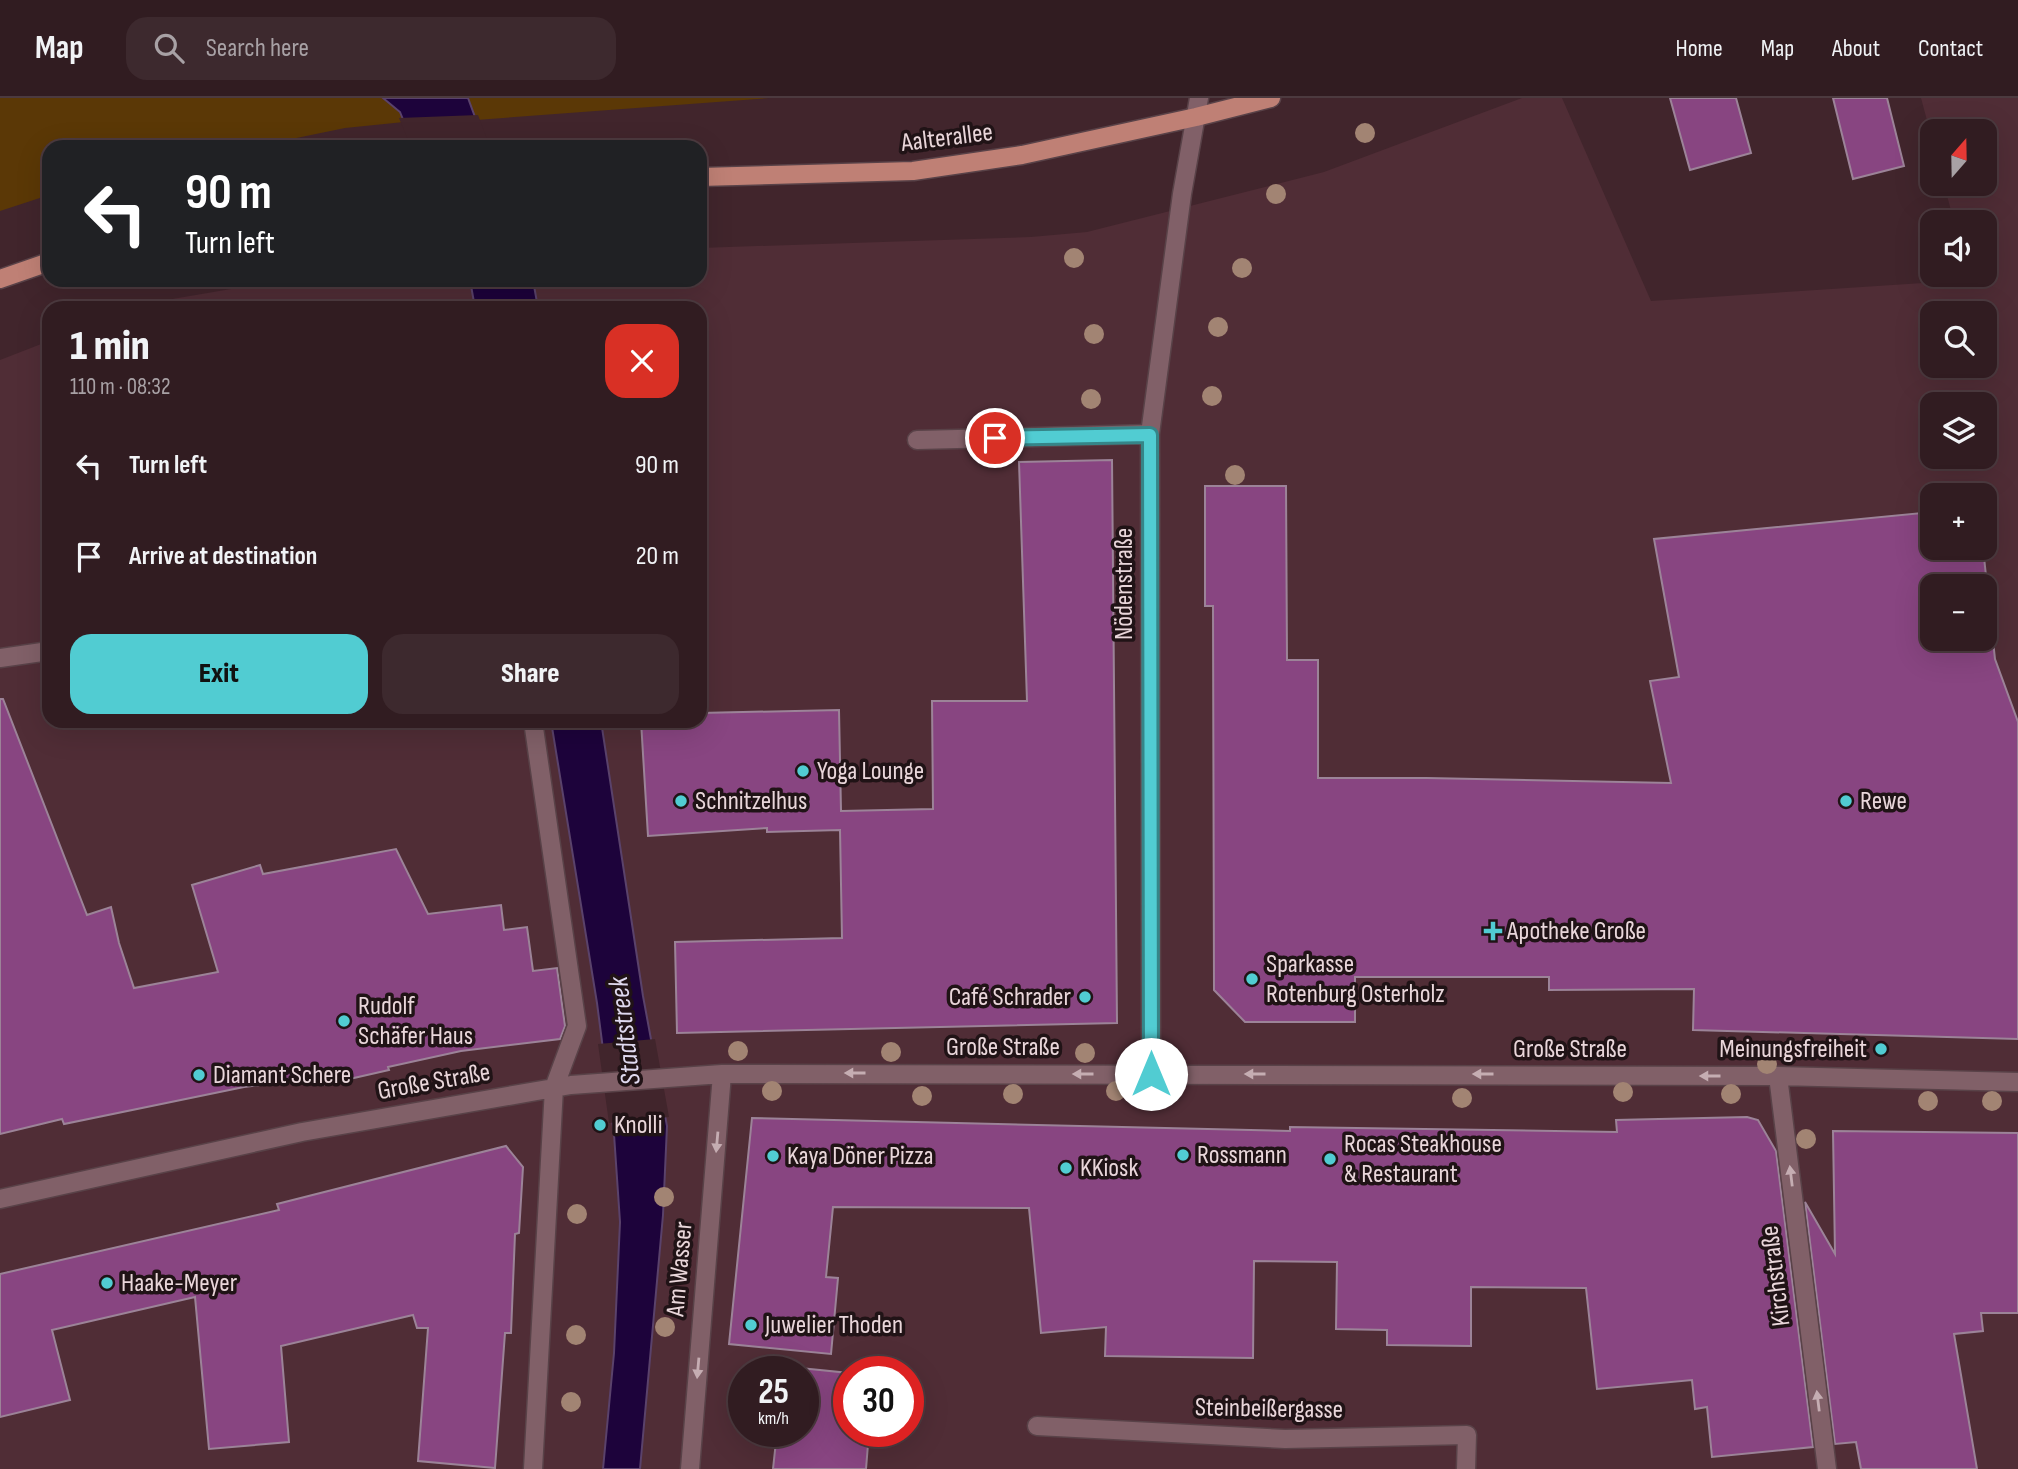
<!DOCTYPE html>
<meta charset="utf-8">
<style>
body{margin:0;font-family:"Sofia Sans Condensed",sans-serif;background:#3d292e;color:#f1f3f6;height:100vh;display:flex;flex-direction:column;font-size:26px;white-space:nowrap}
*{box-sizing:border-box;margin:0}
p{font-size:23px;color:#a8a1a5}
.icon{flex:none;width:38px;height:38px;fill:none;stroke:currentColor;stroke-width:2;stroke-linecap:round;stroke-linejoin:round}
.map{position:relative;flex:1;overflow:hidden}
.sheet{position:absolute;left:42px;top:203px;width:665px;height:427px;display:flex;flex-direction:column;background:#311c21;border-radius:21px;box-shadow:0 7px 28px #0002,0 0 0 2px #4c3a3f}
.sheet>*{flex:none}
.top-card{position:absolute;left:42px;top:42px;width:665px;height:147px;border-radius:21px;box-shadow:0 7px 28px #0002,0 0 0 2px #4c3a3f;background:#202124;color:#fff;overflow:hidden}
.needle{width:46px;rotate:20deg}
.buttons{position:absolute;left:1920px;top:21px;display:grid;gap:14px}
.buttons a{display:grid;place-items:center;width:77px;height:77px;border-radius:14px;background:#311c21;box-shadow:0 7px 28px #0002,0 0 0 2px #4c3a3f;font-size:35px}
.speed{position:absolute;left:728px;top:1258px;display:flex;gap:14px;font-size:35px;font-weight:700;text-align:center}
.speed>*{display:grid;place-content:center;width:91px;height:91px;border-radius:50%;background:#311c21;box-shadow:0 7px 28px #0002,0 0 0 2px #4c3a3f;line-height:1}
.speed small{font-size:18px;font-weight:400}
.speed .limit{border:10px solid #d22;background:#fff;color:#111}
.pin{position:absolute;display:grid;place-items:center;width:60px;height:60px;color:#fff;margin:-30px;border:4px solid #fff;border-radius:50%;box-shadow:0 2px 7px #0007}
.me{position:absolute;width:77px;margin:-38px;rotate:0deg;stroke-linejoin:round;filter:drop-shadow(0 0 5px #0008)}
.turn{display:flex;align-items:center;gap:24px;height:147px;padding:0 28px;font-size:32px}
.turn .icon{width:91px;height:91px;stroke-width:2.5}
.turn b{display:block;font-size:49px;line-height:60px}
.round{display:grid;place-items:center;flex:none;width:74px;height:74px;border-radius:21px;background:#3d292e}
.summary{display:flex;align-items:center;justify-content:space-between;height:119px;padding:0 28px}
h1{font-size:42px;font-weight:800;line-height:52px}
.primary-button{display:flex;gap:14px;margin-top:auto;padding:14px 28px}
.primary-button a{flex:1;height:80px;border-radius:21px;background:#51ccd2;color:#111;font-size:28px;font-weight:800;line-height:80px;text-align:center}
.primary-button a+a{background:#3d292e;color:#f1f3f6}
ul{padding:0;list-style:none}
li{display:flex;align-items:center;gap:21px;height:91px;padding:0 28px}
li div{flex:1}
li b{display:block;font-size:26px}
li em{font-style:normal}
header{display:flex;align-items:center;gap:42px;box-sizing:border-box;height:98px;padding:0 35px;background:#311c21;border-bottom:2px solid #4c3a3f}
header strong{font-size:33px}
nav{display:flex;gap:38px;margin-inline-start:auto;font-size:24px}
.search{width:490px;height:63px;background:#3d292e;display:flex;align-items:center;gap:18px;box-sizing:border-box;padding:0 24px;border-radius:21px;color:#a8a1a5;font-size:26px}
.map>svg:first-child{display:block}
.built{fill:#502d36;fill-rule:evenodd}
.green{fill:#5b3806}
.water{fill:#1d033b;stroke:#5a426b;stroke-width:2}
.pier{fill:#41252c}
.building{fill:#884581;stroke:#9c8398;stroke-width:2;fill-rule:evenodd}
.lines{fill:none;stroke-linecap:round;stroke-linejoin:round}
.minor-casing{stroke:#594248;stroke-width:21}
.major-casing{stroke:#594248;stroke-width:21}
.minor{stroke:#816068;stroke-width:18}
.major{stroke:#bf8075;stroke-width:18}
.tree{fill:#a28473}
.oneway{fill:#c5adb2}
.route-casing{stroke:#358588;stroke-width:18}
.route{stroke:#51ccd2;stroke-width:12}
.poi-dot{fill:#51ccd2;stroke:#201316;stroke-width:2.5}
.labels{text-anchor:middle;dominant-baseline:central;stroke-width:7;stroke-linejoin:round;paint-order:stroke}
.street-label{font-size:26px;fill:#e9d6da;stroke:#201316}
.poi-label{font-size:26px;fill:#e9d6da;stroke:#201316;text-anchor:start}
.water-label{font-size:28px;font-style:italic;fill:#dfd9ef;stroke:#201316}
</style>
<header>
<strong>Map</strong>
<div class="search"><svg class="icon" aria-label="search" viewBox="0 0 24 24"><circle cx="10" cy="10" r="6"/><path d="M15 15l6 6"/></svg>Search here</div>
<nav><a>Home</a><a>Map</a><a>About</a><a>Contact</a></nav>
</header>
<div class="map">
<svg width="2018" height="1371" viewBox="0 0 2018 1371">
<rect width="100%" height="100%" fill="#41252c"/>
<!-- built -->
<path class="built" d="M 1522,0 L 1562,0 L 1651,203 L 1969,182 L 1968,177 L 1984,177 L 1984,124 L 1954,124 L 1944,86 L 1984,86 L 1984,33 L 1932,33 L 1932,41 L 1921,0 L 2018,0 L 2018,1371 L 0,1371 L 0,262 L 49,243 L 49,623 L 700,623 L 700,210 L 134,210 L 143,206 L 284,182 L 700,182 L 700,150 L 1031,139 L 1087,134 L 1324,74 ZM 1932,215 L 1984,215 L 1984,268 L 1932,268 ZM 1932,306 L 1984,306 L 1984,359 L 1932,359 ZM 1932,397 L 1984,397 L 1984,450 L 1932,450 ZM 1932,488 L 1984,488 L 1984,541 L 1932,541 ZM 744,1274 L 803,1274 L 803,1334 L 744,1334 ZM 849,1274 L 908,1274 L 908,1334 L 849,1334 Z"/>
<!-- green -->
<path class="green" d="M 0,0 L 769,0 L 476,22 L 404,24 L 345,30 L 253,49 L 49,49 L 49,97 L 0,113 Z"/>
<!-- water -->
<path class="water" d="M 383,0 L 468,0 L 486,49 L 414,49 L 400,14 Z
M 470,182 L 533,182 L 538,210 L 475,210 Z
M 551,623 L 601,623 L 643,898 L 667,1028 L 663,1117 L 640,1371 L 603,1371 L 614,1255 L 620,1124 L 614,1036 L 597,905 Z"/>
<!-- pier -->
<path class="pier" d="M 478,17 L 490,49 L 411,49 L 399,20 Z
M 655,941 L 669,1019 L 609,1025 L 598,946 Z"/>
<!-- building -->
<path class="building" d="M 1670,0 L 1736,0 L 1751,55 L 1690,72 Z
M 1833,0 L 1887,0 L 1904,68 L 1853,81 Z
M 1112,362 L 1117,925 L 677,935 L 675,844 L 842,840 L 840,732 L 767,734 L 767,730 L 648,738 L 641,623 L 700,623 L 700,615 L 839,612 L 841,713 L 933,711 L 932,603 L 1027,603 L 1019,364 Z
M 1205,388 L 1286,388 L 1287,562 L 1318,562 L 1318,680 L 1427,680 L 1671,685 L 1650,583 L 1679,579 L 1654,441 L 1932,414 L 1932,450 L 1983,450 L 1995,561 L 2018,624 L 2018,941 L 1693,932 L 1694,891 L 1549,892 L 1549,879 L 1355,879 L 1355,924 L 1245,924 L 1214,892 L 1213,508 L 1205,508 ZM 1932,488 L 1984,488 L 1984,541 L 1932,541 Z
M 0,601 L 3,601 L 87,817 L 111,809 L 119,845 L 134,890 L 218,874 L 192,787 L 260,767 L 263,776 L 396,751 L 428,816 L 501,807 L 504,832 L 527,829 L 533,873 L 557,870 L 565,928 L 560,941 L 461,953 L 388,969 L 389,972 L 323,987 L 321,979 L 244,989 L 64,1026 L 62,1021 L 0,1036 Z
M 1747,1019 L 1758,1022 L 1776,1053 L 1813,1349 L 1712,1359 L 1707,1309 L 1695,1311 L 1692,1282 L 1597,1291 L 1586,1190 L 1471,1189 L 1471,1248 L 1387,1247 L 1387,1232 L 1336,1231 L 1337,1164 L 1254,1163 L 1253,1260 L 1105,1258 L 1106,1229 L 1041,1235 L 1029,1110 L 833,1109 L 826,1179 L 838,1180 L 831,1256 L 729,1246 L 752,1020 L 1290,1033 L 1290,1029 L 1617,1034 L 1616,1022 Z
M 1833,1033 L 2018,1035 L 2018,1215 L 1981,1215 L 1983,1233 L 1954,1236 L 1977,1371 L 1861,1371 L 1856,1344 L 1835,1346 L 1805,1104 L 1835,1156 Z
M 506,1048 L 523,1069 L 519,1135 L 515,1136 L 511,1235 L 505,1235 L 495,1370 L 418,1363 L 428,1230 L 417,1230 L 413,1217 L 281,1248 L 289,1344 L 209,1351 L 195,1199 L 52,1232 L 70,1302 L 0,1319 L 0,1176 L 279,1112 L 277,1106 Z
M 800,1270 L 849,1275 L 849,1334 L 869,1334 L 866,1371 L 773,1371 L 777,1334 L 803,1334 L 803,1274 L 800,1274 Z"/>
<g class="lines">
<!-- minor casing -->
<g class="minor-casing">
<path id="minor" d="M 917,342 L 1150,336
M 0,560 L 49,553
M 1151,976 L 1150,336 L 1182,96 L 1199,0
M 1778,978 L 1827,1371
M 0,1101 L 302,1034 L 571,987 L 722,976 L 1778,978 L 2018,984
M 1037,1328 L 1285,1341 L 1467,1337 L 1466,1371
M 533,1371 L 554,990 L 577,928 L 533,623
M 690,1371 L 722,976"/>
</g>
<!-- major casing -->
<g class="major-casing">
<path id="major" d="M 700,79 L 913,73 L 1022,57 L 1196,19 L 1271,0
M 0,181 L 49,164"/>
</g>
<!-- minor -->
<use href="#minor" class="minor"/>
<!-- major -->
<use href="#major" class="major"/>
</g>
<!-- trees -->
<g class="tree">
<circle cx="1365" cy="35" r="10"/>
<circle cx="1276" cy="96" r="10"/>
<circle cx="1074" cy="160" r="10"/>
<circle cx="1242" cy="170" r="10"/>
<circle cx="1218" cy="229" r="10"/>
<circle cx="1094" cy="236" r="10"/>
<circle cx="1212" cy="298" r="10"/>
<circle cx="1091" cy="301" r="10"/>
<circle cx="1235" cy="377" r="10"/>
<circle cx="738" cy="953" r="10"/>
<circle cx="891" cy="954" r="10"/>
<circle cx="1085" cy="955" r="10"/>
<circle cx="1767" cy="966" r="10"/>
<circle cx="772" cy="993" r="10"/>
<circle cx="1116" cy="993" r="10"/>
<circle cx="1623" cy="994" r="10"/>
<circle cx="1013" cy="996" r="10"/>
<circle cx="1731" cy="996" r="10"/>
<circle cx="922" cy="998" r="10"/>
<circle cx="1462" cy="1000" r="10"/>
<circle cx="1928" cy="1003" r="10"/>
<circle cx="1992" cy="1003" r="10"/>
<circle cx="1806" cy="1041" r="10"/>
<circle cx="664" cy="1099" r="10"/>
<circle cx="577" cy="1116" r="10"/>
<circle cx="665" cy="1229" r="10"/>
<circle cx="576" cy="1237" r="10"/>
<circle cx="571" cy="1304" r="10"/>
</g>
<!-- one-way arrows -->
<defs><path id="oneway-solid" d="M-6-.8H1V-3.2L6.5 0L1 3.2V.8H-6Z" transform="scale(1.75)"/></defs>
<g class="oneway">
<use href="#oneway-solid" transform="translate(855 975) rotate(180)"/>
<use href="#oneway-solid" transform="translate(1083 976) rotate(-180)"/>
<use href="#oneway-solid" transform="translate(1255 976) rotate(180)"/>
<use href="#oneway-solid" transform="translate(1483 976) rotate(-180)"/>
<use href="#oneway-solid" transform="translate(1710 978) rotate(-180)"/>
<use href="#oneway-solid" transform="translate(717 1044) rotate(95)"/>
<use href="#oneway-solid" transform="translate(1791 1078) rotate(-97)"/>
<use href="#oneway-solid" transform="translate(698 1270) rotate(95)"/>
<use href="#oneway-solid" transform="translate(1818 1303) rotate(-97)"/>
</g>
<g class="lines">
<!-- route casing -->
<g class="route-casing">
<path id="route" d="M 995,340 L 1150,337 L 1151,976"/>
</g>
<!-- route -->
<use href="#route" class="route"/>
</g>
<!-- markers -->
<g class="poi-dot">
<circle cx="803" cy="673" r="7"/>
<circle cx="681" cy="703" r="7"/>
<circle cx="1846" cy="703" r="7"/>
<path d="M1489.5 822.5h7v7h7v7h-7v7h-7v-7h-7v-7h7z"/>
<circle cx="1252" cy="881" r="7"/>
<circle cx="1085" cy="899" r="7"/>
<circle cx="344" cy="923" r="7"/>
<circle cx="1881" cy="951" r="7"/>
<circle cx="199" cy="977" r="7"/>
<circle cx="600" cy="1027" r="7"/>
<circle cx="1183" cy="1057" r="7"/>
<circle cx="773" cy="1058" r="7"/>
<circle cx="1330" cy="1061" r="7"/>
<circle cx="1066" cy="1070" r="7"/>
<circle cx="107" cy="1185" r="7"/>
<circle cx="751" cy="1227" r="7"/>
</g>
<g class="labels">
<!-- street labels -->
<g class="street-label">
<text transform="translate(947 40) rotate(-7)">Aalterallee</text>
<text transform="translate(1124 486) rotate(-90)">Nödenstraße</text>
<text x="1003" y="949">Große Straße</text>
<text x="1570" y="951">Große Straße</text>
<text transform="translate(434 984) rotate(-10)">Große Straße</text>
<text transform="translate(680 1171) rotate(-85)">Am Wasser</text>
<text transform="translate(1776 1178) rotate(-97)">Kirchstraße</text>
<text transform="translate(1269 1311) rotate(1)">Steinbeißergasse</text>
</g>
<!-- poi labels -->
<g class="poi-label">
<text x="817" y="673">Yoga Lounge</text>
<text x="695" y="703">Schnitzelhus</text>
<text x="1860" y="703">Rewe</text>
<text x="1507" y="833">Apotheke Große</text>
<text x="1266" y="866">Sparkasse<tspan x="1266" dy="30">Rotenburg Osterholz</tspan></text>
<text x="1071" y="899" text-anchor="end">Café Schrader</text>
<text x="358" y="908">Rudolf<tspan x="358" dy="30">Schäfer Haus</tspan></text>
<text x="1867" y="951" text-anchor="end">Meinungsfreiheit</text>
<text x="213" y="977">Diamant Schere</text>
<text x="614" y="1027">Knolli</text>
<text x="1344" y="1046">Rocas Steakhouse<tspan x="1344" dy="30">&amp; Restaurant</tspan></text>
<text x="1197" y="1057">Rossmann</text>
<text x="787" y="1058">Kaya Döner Pizza</text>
<text x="1080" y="1070">KKiosk</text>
<text x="121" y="1185">Haake-Meyer</text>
<text x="765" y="1227">Juwelier Thoden</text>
</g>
<!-- water labels -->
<g class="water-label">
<text transform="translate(625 933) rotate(-97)">Stadtstreek</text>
</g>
</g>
</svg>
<div class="buttons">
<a><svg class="needle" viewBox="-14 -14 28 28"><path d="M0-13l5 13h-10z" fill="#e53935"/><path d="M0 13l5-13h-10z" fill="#a8a1a5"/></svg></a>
<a><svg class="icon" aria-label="sound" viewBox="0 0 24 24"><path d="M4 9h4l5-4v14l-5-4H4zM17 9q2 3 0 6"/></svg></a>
<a><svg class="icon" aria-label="search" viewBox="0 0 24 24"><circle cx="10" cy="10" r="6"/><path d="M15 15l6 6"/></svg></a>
<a><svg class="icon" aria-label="layers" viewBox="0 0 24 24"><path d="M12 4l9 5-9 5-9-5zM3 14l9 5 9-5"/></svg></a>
<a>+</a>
<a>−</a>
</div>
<div class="speed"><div>25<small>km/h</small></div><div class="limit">30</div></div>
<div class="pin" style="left:995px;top:340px;background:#d93025"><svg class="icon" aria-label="arrive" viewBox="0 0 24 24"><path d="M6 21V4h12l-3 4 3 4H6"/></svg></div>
<svg class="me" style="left:1151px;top:976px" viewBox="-20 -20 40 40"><circle r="19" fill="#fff"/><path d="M0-13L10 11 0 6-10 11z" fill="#51ccd2"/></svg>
<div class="top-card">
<div class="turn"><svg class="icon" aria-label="left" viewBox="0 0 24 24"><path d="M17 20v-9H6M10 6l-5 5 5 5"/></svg><div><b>90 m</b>Turn left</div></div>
</div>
<section class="sheet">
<div class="summary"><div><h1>1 min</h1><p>110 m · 08:32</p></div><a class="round" style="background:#d93025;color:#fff"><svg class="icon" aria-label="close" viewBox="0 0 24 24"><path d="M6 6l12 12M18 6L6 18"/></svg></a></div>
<ul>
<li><svg class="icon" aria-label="left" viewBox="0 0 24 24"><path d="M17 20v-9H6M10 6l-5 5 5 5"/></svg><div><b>Turn left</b></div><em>90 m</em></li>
<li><svg class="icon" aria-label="arrive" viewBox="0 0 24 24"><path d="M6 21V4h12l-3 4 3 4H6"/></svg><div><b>Arrive at destination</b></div><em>20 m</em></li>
</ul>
<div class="primary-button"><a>Exit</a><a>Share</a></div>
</section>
</div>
